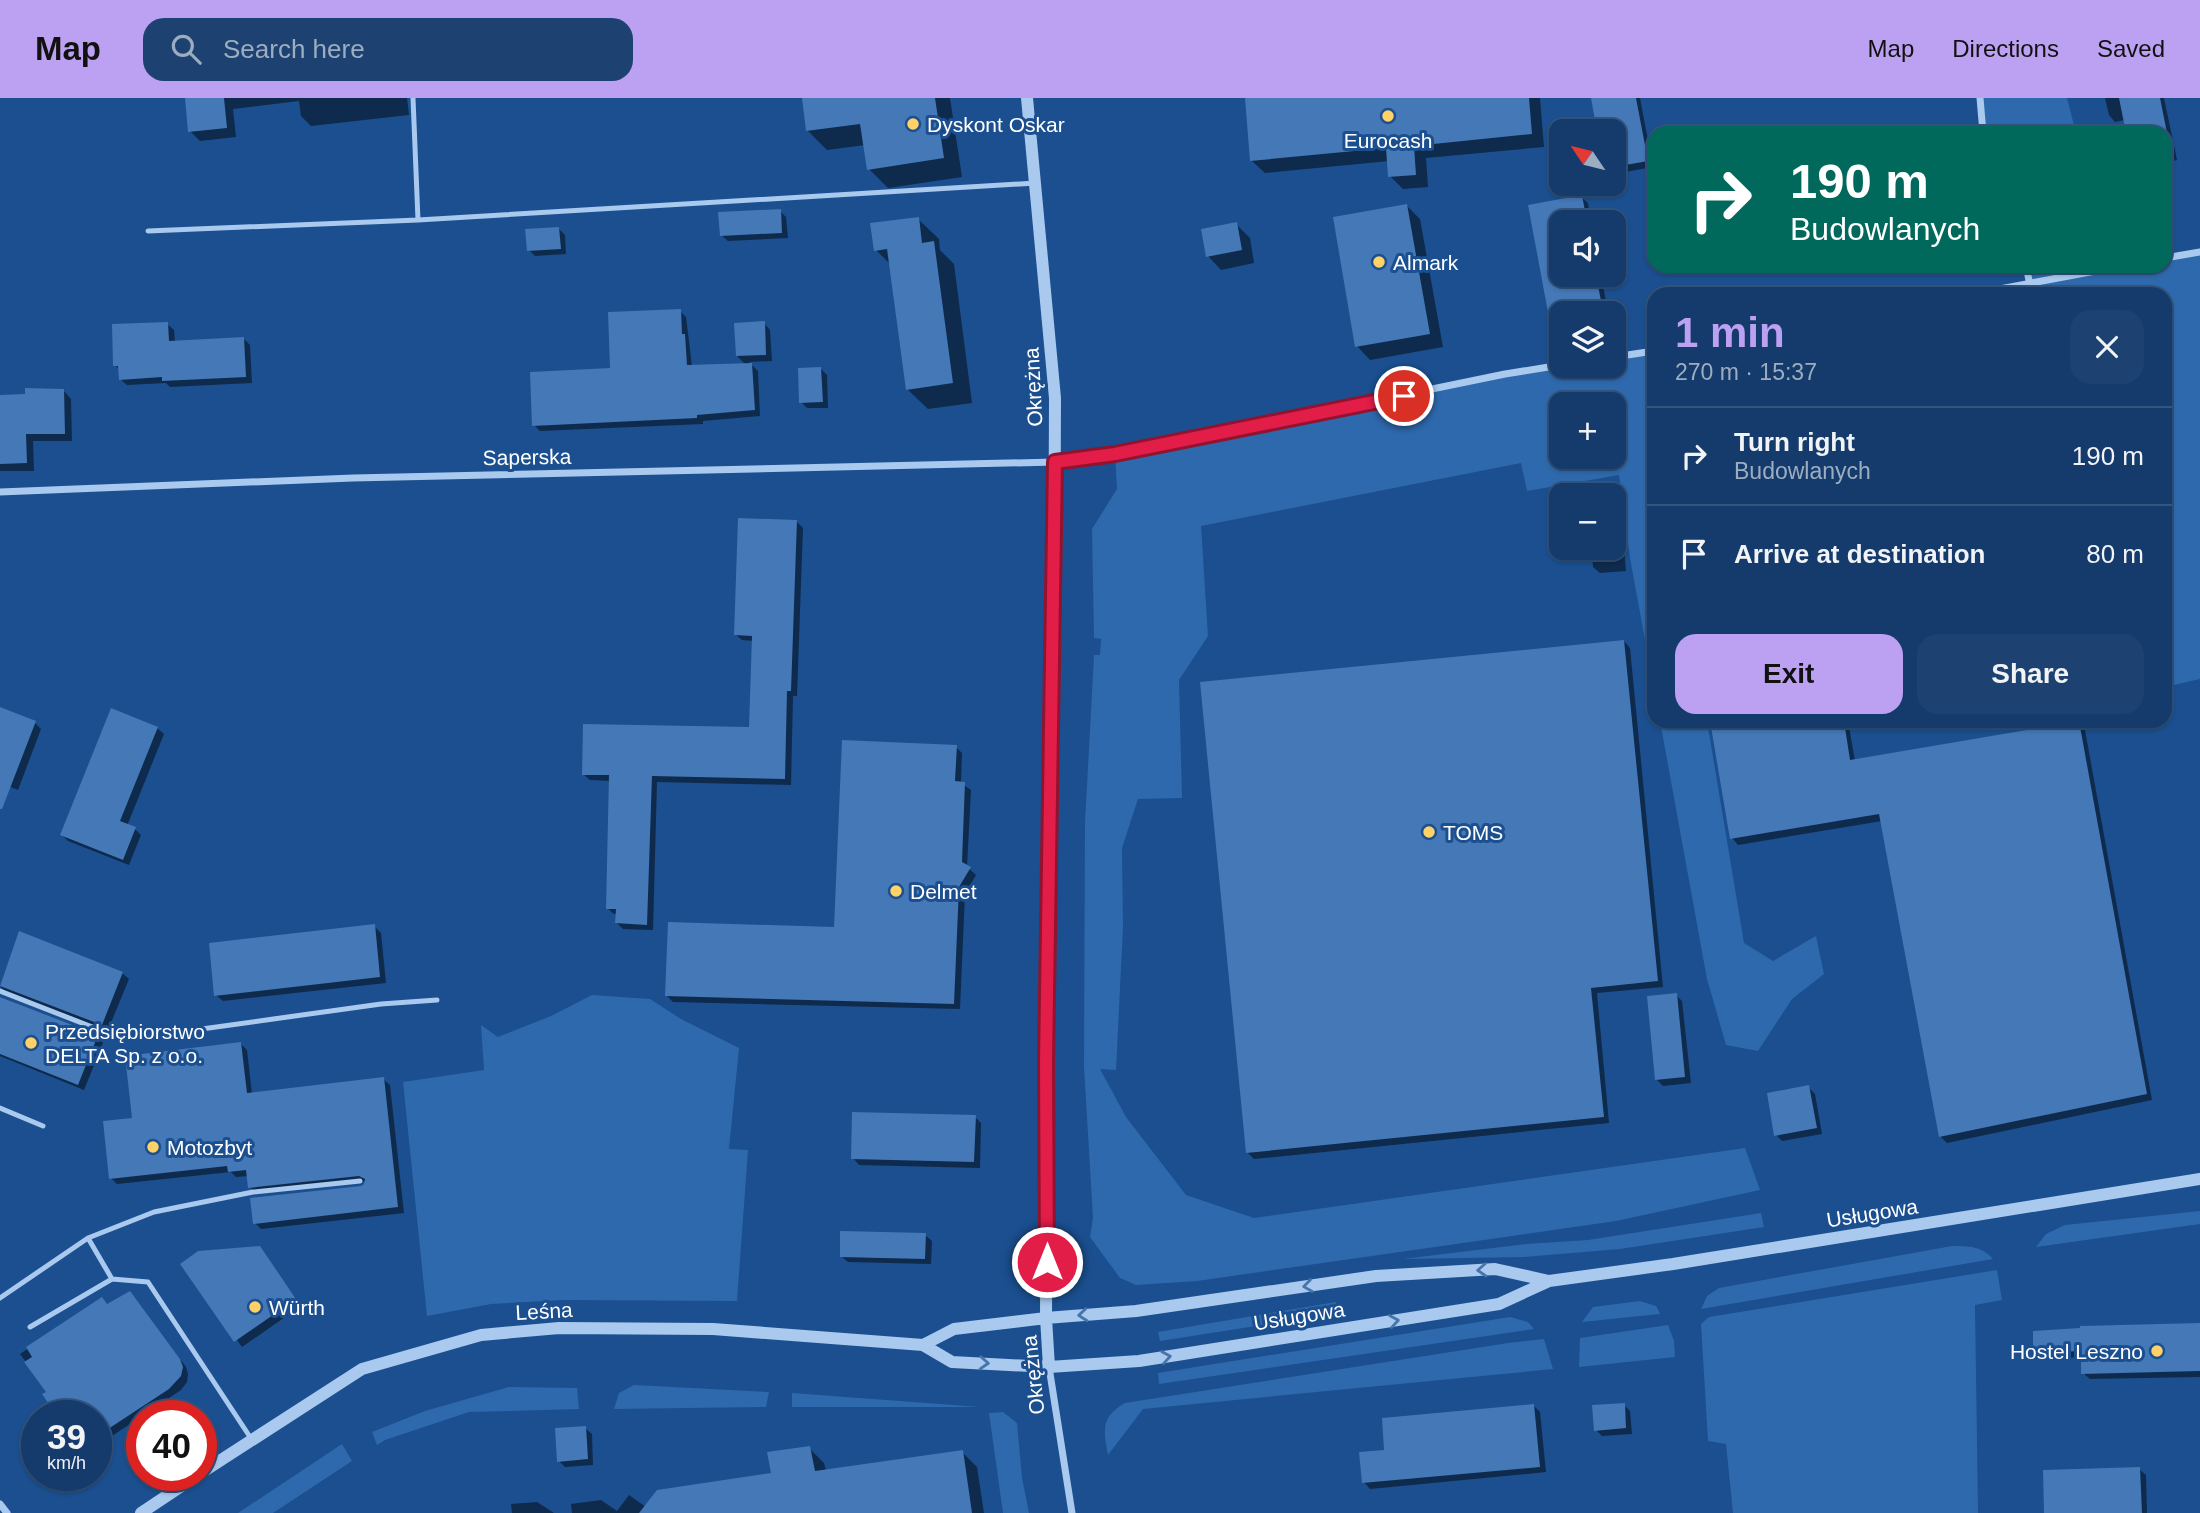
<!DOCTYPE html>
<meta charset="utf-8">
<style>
body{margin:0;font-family:Arial,sans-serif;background:#1d4271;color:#f1f3f6;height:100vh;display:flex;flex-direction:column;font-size:26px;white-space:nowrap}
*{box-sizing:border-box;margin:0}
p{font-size:23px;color:#9dadc1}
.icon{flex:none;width:38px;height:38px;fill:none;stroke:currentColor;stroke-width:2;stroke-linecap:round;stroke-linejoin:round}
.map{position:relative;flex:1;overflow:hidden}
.drawer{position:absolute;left:1647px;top:189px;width:525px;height:441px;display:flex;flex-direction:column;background:#143b6b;border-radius:21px;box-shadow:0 2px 5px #0004,0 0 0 2px #33557e}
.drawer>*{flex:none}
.top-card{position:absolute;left:1647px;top:28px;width:525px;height:147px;border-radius:21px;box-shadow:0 2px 5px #0004,0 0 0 2px #33557e;background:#00695c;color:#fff;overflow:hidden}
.needle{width:46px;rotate:305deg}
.buttons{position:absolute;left:1549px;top:21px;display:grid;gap:14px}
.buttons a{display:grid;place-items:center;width:77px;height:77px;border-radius:14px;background:#143b6b;box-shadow:0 2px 5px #0004,0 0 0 2px #33557e;font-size:35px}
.speed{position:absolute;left:21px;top:1302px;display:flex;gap:14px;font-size:35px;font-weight:700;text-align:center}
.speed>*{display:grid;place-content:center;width:91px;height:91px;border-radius:50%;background:#143b6b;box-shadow:0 2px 5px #0004,0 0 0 2px #33557e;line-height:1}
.speed small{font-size:18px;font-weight:400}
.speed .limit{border:10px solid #d22;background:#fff;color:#111}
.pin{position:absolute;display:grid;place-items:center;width:60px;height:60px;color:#fff;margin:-30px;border:4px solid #fff;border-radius:50%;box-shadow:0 2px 7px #0007}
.me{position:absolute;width:77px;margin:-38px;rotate:0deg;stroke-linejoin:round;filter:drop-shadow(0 0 5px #0008)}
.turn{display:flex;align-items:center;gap:24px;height:147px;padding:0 28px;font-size:32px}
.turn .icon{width:91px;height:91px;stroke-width:2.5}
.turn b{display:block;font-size:49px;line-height:60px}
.round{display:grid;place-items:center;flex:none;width:74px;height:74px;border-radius:21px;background:#1d4271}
.head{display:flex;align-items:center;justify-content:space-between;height:119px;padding:0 28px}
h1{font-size:42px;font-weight:700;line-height:52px;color:#bca0f2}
.button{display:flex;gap:14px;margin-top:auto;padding:14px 28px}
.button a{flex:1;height:80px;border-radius:21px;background:#bca0f2;color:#111;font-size:28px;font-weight:700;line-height:80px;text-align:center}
.button a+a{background:#1d4271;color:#f1f3f6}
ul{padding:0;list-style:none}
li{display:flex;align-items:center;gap:21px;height:98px;padding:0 28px;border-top:2px solid #33557e}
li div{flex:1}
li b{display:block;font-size:26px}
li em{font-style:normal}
header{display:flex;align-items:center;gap:42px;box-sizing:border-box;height:98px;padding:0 35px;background:#bca0f2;color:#111}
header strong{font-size:33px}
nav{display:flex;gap:38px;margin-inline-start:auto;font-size:24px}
.search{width:490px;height:63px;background:#1d4271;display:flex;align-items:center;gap:18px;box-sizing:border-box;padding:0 24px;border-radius:21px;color:#9dadc1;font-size:26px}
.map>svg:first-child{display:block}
.green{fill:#2e69ad;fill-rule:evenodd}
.shadow{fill:#0007}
.building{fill:#4478b7}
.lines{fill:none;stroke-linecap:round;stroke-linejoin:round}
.service{stroke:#a9c9ee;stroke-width:5}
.minor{stroke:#a9c9ee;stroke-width:7}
.tertiary{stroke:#a9c9ee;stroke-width:12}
.oneway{stroke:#4674ac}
.route-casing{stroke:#92132f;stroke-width:18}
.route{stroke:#e11d48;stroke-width:12}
.poi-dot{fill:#ffd166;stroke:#1b4f8f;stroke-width:2.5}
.labels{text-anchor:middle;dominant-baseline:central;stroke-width:6;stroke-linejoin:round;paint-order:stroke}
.poi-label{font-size:21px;fill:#fff;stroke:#1b4f8f;text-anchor:start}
.street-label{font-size:21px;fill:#fff;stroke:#1b4f8f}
</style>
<header>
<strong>Map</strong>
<div class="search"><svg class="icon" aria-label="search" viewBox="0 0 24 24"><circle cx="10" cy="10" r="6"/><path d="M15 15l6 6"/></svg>Search here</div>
<nav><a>Map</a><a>Directions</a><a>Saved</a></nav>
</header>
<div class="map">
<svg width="2200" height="1415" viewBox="0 0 2200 1415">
<rect width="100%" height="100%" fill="#1b4f8f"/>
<!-- green -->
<path class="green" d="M 1980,0 L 2067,0 L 2076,35 L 1983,35 Z
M 2200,154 L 2200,581 L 2165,589 L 2165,196 L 1973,196 L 2029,187 L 2026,168 L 2100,168 L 2101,171 L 2122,168 L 2165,168 L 2165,160 Z
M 1654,253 L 1654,591 L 1630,460 L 1619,377 L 1527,393 L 1521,365 L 1201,428 L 1208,538 L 1179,582 L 1182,700 L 1138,701 L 1122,750 L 1123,829 L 1116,972 L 1100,971 L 1126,1019 L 1186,1097 L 1254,1120 L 1745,1050 L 1760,1092 L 1616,1123 L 1197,1183 L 1136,1187 L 1120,1180 L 1090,1139 L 1093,1120 L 1084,969 L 1085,725 L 1094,557 L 1100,557 L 1101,541 L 1094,540 L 1092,431 L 1117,391 L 1115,356 L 1561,268 L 1614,268 L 1614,259 ZM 1561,306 L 1614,306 L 1614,359 L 1561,359 Z
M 1660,623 L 1707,623 L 1744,845 L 1773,863 L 1816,838 L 1824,876 L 1792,901 L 1758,953 L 1726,947 L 1707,881 Z
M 592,897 L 650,901 L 681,921 L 739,950 L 729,1051 L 748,1052 L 737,1203 L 564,1202 L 491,1206 L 427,1218 L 403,984 L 484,972 L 481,927 L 498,939 L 551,918 Z
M 2200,1113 L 2200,1126 L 2036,1149 L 2046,1136 L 2065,1127 Z
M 1761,1115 L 1764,1129 L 1620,1151 L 1524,1159 L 1403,1161 L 1526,1146 L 1588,1142 Z
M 1952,1148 C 1968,1148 1982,1148 1993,1161 L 1701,1211 L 1707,1198 L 1719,1190 Z
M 1997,1172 L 2002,1202 L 1975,1207 L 1978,1415 L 1733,1415 L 1726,1346 L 1708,1343 L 1701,1226 L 1709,1219 Z
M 1640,1203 L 1656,1208 L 1660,1216 L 1582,1224 L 1593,1209 Z
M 1336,1204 L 1338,1215 L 1160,1243 L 1158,1234 Z
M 1510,1219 L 1528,1224 L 1534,1231 L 1159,1286 L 1158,1275 Z
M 1668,1227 L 1674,1243 L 1675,1259 L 1579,1269 L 1580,1240 Z
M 1544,1241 L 1553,1271 L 1143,1311 L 1108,1357 C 1103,1331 1101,1319 1125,1305 L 1508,1245 Z
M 634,1287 L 769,1294 L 766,1309 L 614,1311 L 619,1295 Z
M 509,1289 L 577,1290 L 579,1311 L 469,1314 L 385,1342 L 377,1347 L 372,1334 L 425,1313 Z
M 792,1295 L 980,1309 L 792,1309 Z
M 1003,1314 L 1017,1325 L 1022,1380 L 1029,1415 L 1003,1415 L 989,1315 Z
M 342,1346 L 352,1363 L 273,1415 L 238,1415 Z"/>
<!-- shadow -->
<path class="shadow" d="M 187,0 L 407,0 L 409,17 L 311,28 L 301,18 L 299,3 L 233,11 L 236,39 L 200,43 L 190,33 Z
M 804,0 L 950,0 L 962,79 L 888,90 L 869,71 L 865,47 L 827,52 L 808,33 Z
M 1247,0 L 1540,0 L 1544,49 L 1426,60 L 1428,89 L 1403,91 L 1390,78 L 1389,63 L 1265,75 L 1252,63 Z
M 1592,0 L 1640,0 L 1653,69 L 1614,76 L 1614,33 L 1599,33 Z
M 2105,0 L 2164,0 L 2177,62 L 2165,65 L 2165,35 L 2127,35 L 2125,22 L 2115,24 L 2109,17 Z
M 1581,99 L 1588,105 L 1591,124 L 1561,124 L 1561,177 L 1601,177 L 1608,214 L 1561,215 L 1561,223 L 1530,109 Z
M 1407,108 L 1420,121 L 1443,249 L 1370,262 L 1357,248 Z
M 780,113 L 786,119 L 788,140 L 728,143 L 721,137 Z
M 918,121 L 939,141 L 940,152 L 954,166 L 972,305 L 928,311 L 907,291 L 891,167 L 876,152 Z
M 1236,126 L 1250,140 L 1254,165 L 1221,172 L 1208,158 Z
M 559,131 L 565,137 L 566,156 L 535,158 L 529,152 Z
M 680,213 L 686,219 L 692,268 L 746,267 L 737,258 L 764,225 L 770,232 L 772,263 L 749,264 L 758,273 L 760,318 L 703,323 L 703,326 L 540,333 L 534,327 L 612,272 Z
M 167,226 L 174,232 L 175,244 L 244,241 L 250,247 L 252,285 L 170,289 L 166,285 L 127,287 L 120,281 L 120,272 L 115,267 Z
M 821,271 L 827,277 L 828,310 L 807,310 L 801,304 Z
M 64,293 L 71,301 L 72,343 L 33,343 L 34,373 L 0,373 L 0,299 Z
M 797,424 L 803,430 L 797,598 L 793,598 L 791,687 L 657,684 L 653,832 L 623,831 L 617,825 L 617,816 L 614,816 L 607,810 L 611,683 L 590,682 L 583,676 L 751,631 L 754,543 L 742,542 L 735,536 Z
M 1614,444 L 1618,444 L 1624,450 L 1626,473 L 1600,475 L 1593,469 L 1592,450 L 1614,450 Z
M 1624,543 L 1630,550 L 1663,889 L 1597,895 L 1609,1025 L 1254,1061 L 1247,1054 Z
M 0,611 L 35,625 L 41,631 L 18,692 L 0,685 Z
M 1712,623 L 1848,623 L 1855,663 L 2079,625 L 2085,632 L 2152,1002 L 1947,1045 L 1940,1038 L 1882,723 L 1738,747 L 1732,740 Z
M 157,630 L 164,636 L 127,728 L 135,731 L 141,737 L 129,767 L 68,743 L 62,737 Z
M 956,649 L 962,655 L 961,685 L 971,692 L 967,769 L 976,777 L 965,796 L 960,911 L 673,904 L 667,898 L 836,831 Z
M 374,828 L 381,835 L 386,885 L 223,903 L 216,897 Z
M 20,835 L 122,875 L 129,881 L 108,932 L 6,894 L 0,888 Z
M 1676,897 L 1682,903 L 1691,985 L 1663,988 L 1657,982 Z
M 0,899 L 97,938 L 103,945 L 84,992 L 0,958 Z
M 241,946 L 247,952 L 252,996 L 383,981 L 390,987 L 404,1115 L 261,1131 L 255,1125 L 361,1090 L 367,1083 L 256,1095 L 250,1089 L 249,1078 L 236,1079 L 231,1074 L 117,1086 L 111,1080 L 134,1022 Z
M 1808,989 L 1815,996 L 1822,1036 L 1782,1043 L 1776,1037 Z
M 975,1019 L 981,1025 L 980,1070 L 859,1067 L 853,1060 Z
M 925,1137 L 932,1143 L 931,1166 L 848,1164 L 841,1158 Z
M 260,1150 L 301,1208 L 242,1249 L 182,1166 Z
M 130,1195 L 186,1269 L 188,1276 L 187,1284 L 181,1292 L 109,1340 L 103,1334 L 96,1318 L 48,1294 L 20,1256 L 101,1201 L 108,1208 Z
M 2200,1227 L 2200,1279 L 2090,1281 L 2083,1275 L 2083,1259 L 2041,1261 L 2035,1254 Z
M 1624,1307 L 1630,1313 L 1632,1336 L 1602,1338 L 1596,1332 Z
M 1534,1308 L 1540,1314 L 1546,1374 L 1370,1391 L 1364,1384 L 1386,1353 Z
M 585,1330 L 592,1336 L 593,1367 L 565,1369 L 559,1363 Z
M 809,1350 L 824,1365 L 826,1373 L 962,1354 L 977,1369 L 984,1415 L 572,1415 L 571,1406 L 601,1402 L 617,1413 L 629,1397 L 646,1409 L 773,1377 Z
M 2139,1371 L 2146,1377 L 2147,1415 L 2046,1415 Z
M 537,1404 L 554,1415 L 512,1415 L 511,1406 Z"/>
<!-- building -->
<path class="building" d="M 185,0 L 224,0 L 227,30 L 188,34 Z
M 802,0 L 935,0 L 944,60 L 867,72 L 860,26 L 806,33 Z
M 1245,0 L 1529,0 L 1532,36 L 1414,48 L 1416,77 L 1388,79 L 1386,50 L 1250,63 Z
M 1591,0 L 1636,0 L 1648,63 L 1614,69 L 1614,33 L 1597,33 Z
M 2119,0 L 2160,0 L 2167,35 L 2126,35 Z
M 1582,97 L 1587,124 L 1561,124 L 1561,177 L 1596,177 L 1602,208 L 1561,215 L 1561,224 L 1550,225 L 1528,107 Z
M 1407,106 L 1430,236 L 1355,249 L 1333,119 Z
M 781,111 L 782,135 L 720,138 L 718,114 Z
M 919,119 L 922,145 L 934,143 L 953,285 L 906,292 L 887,151 L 874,153 L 870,125 Z
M 1237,124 L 1242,152 L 1206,159 L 1201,131 Z
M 559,129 L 561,151 L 527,153 L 525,131 Z
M 681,211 L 682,236 L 685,236 L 687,267 L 752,265 L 755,312 L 697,317 L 697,320 L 532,328 L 530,274 L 610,270 L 608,214 Z
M 765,223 L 766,257 L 736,258 L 734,225 Z
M 168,224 L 169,243 L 244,239 L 246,279 L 162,283 L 162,279 L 119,282 L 118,268 L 113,268 L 112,226 Z
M 821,269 L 823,304 L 799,305 L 798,270 Z
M 25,290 L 64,291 L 65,336 L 26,336 L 27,365 L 0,366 L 0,297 L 25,296 Z
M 738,420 L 797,422 L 791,593 L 787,593 L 785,681 L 652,678 L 647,827 L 615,825 L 616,811 L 606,811 L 609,677 L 582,677 L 583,626 L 749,629 L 752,538 L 734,537 Z
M 1624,542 L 1658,883 L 1591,890 L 1604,1019 L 1246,1055 L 1200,584 Z
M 0,609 L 36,623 L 2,711 L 0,711 Z
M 111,610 L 158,629 L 120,723 L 136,729 L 123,762 L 60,737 Z
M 1710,623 L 1844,623 L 1850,662 L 2079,623 L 2147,996 L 1939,1039 L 1879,716 L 1730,741 Z
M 842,642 L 957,647 L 955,683 L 965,684 L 962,764 L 971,769 L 959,789 L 954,906 L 665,898 L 668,824 L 834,829 Z
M 375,826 L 380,879 L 214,898 L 209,845 Z
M 19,833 L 123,874 L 102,927 L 0,888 Z
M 1677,895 L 1685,979 L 1655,982 L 1647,898 Z
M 0,899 L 98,937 L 78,987 L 0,956 Z
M 241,944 L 247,995 L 384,979 L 398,1109 L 253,1126 L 250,1100 L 361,1088 L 364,1086 L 365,1081 L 359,1078 L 248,1090 L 246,1072 L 228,1074 L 227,1068 L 109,1081 L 103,1023 L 132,1020 L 125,958 Z
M 1809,987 L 1817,1030 L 1774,1038 L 1767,995 Z
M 852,1014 L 976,1017 L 974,1064 L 851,1061 Z
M 840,1133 L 926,1135 L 925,1161 L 840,1159 Z
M 260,1148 L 296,1201 L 234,1244 L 180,1166 L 198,1153 Z
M 130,1193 L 180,1261 L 183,1269 L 181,1278 L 169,1291 L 102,1335 L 96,1328 L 96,1318 L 57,1318 L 42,1296 L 46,1294 L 24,1264 L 32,1259 L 26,1249 L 102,1199 L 107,1206 Z
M 2200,1225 L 2200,1273 L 2081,1276 L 2081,1253 L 2033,1255 L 2033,1233 L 2080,1230 L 2080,1228 Z
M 1625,1305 L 1626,1330 L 1594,1333 L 1592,1307 Z
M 1534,1306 L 1540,1369 L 1362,1385 L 1359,1354 L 1384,1352 L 1382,1320 Z
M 586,1328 L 588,1361 L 557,1364 L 555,1330 Z
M 810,1348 L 815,1373 L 963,1352 L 972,1415 L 639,1415 L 657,1392 L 771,1375 L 767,1354 Z
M 2140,1369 L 2142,1415 L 2044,1415 L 2043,1372 Z"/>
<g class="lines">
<!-- service -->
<path class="service" d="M 413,0 L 418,122
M 148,133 L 418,122 L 1036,85
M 0,893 L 110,936 L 180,934 L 381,906 L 437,902
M 0,1010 L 43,1028
M 88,1140 L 112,1181 L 148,1184 L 252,1342
M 0,1200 L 88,1140 L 154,1114 L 253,1094 L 360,1083
M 30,1229 L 112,1181"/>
<!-- minor -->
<path class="minor" d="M 1980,0 L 1983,35
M 2165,160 L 2200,154
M 2026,168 L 2030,187
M 1973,196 L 2122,168
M 1614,259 L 1654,253
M 0,394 L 353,380 L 1055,364 L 1115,356 L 1505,276 L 1561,267
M 1049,1269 L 1072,1415
M 0,1406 L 7,1415"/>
<!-- tertiary -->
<path class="tertiary" d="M 1027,0 L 1055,300 L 1054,555 L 1047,965 L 1046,1220 L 1049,1269
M 923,1247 L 954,1231 L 1046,1220 L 1136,1213 L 1376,1178 L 1495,1171 L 1549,1183
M 201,1375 L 362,1271 L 481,1237 L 559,1230 L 713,1231 L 923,1247 L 952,1264 L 1049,1269 L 1139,1263 L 1499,1206 L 1549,1183 L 1673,1166 L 2200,1081
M 141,1415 L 198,1377"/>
</g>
<!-- one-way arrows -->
<defs><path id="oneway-chevron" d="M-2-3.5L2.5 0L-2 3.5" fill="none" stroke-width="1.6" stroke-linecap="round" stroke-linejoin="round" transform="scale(1.75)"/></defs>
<g class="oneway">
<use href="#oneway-chevron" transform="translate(1482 1172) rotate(177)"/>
<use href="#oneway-chevron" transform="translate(1308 1188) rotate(172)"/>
<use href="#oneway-chevron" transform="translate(1083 1217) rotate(175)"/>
<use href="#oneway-chevron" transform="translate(1394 1223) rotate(-9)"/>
<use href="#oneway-chevron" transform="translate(1166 1259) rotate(-9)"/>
<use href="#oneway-chevron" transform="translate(984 1265) rotate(3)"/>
</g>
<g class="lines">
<!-- route casing -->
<g class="route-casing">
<path id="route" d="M 1047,1164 L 1046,965 L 1055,364 L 1115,356 L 1404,298"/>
</g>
<!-- route -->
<use href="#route" class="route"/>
</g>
<!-- markers -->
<g class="poi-dot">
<circle cx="1388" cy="18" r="7"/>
<circle cx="913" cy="26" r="7"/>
<circle cx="1379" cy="164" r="7"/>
<circle cx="1429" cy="734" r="7"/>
<circle cx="896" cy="793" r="7"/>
<circle cx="31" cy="945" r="7"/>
<circle cx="153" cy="1049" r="7"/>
<circle cx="255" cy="1209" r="7"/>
<circle cx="2157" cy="1253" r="7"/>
</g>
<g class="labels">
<!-- poi labels -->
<g class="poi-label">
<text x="927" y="26">Dyskont Oskar</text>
<text x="1388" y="42" text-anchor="middle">Eurocash</text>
<text x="1393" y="164">Almark</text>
<text x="1443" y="734">TOMS</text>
<text x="910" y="793">Delmet</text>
<text x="45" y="933">Przedsiębiorstwo<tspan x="45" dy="24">DELTA Sp. z o.o.</tspan></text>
<text x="167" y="1049">Motozbyt</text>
<text x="269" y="1209">Würth</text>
<text x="2143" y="1253" text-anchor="end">Hostel Leszno</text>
</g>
<!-- street labels -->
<g class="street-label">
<text transform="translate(1033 289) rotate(-93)">Okrężna</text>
<text transform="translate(527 359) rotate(-1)">Saperska</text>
<text transform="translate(1872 1115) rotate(-9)">Usługowa</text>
<text transform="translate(544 1213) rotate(-3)">Leśna</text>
<text transform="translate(1299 1218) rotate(-9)">Usługowa</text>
<text transform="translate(1033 1277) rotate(-96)">Okrężna</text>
</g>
</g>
</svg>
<div class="buttons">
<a><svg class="needle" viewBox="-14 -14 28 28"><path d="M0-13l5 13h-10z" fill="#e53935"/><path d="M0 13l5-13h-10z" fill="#9dadc1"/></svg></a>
<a><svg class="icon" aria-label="sound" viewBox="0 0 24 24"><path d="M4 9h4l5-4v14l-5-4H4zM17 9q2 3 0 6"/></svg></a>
<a><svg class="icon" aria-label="layers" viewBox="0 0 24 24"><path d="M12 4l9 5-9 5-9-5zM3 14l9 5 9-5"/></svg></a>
<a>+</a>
<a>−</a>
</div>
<div class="speed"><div>39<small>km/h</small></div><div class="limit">40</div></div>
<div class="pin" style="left:1404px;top:298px;background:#d93025"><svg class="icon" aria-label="arrive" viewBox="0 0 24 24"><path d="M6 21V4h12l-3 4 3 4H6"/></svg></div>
<svg class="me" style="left:1047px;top:1164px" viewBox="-20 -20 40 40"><circle r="17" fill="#e11d48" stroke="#fff" stroke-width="3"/><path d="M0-11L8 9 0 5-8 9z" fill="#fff"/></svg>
<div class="top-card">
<div class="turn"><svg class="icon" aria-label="right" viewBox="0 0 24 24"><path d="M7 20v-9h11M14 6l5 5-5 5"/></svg><div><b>190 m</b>Budowlanych</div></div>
</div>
<section class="drawer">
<div class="head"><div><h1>1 min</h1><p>270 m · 15:37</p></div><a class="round"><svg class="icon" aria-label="close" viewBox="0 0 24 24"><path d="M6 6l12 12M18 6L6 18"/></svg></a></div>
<ul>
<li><svg class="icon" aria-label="right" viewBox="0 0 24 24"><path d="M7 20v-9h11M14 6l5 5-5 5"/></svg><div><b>Turn right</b><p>Budowlanych</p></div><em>190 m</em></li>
<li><svg class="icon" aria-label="arrive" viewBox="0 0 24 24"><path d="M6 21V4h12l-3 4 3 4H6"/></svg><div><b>Arrive at destination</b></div><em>80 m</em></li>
</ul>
<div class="button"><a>Exit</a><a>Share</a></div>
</section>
</div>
